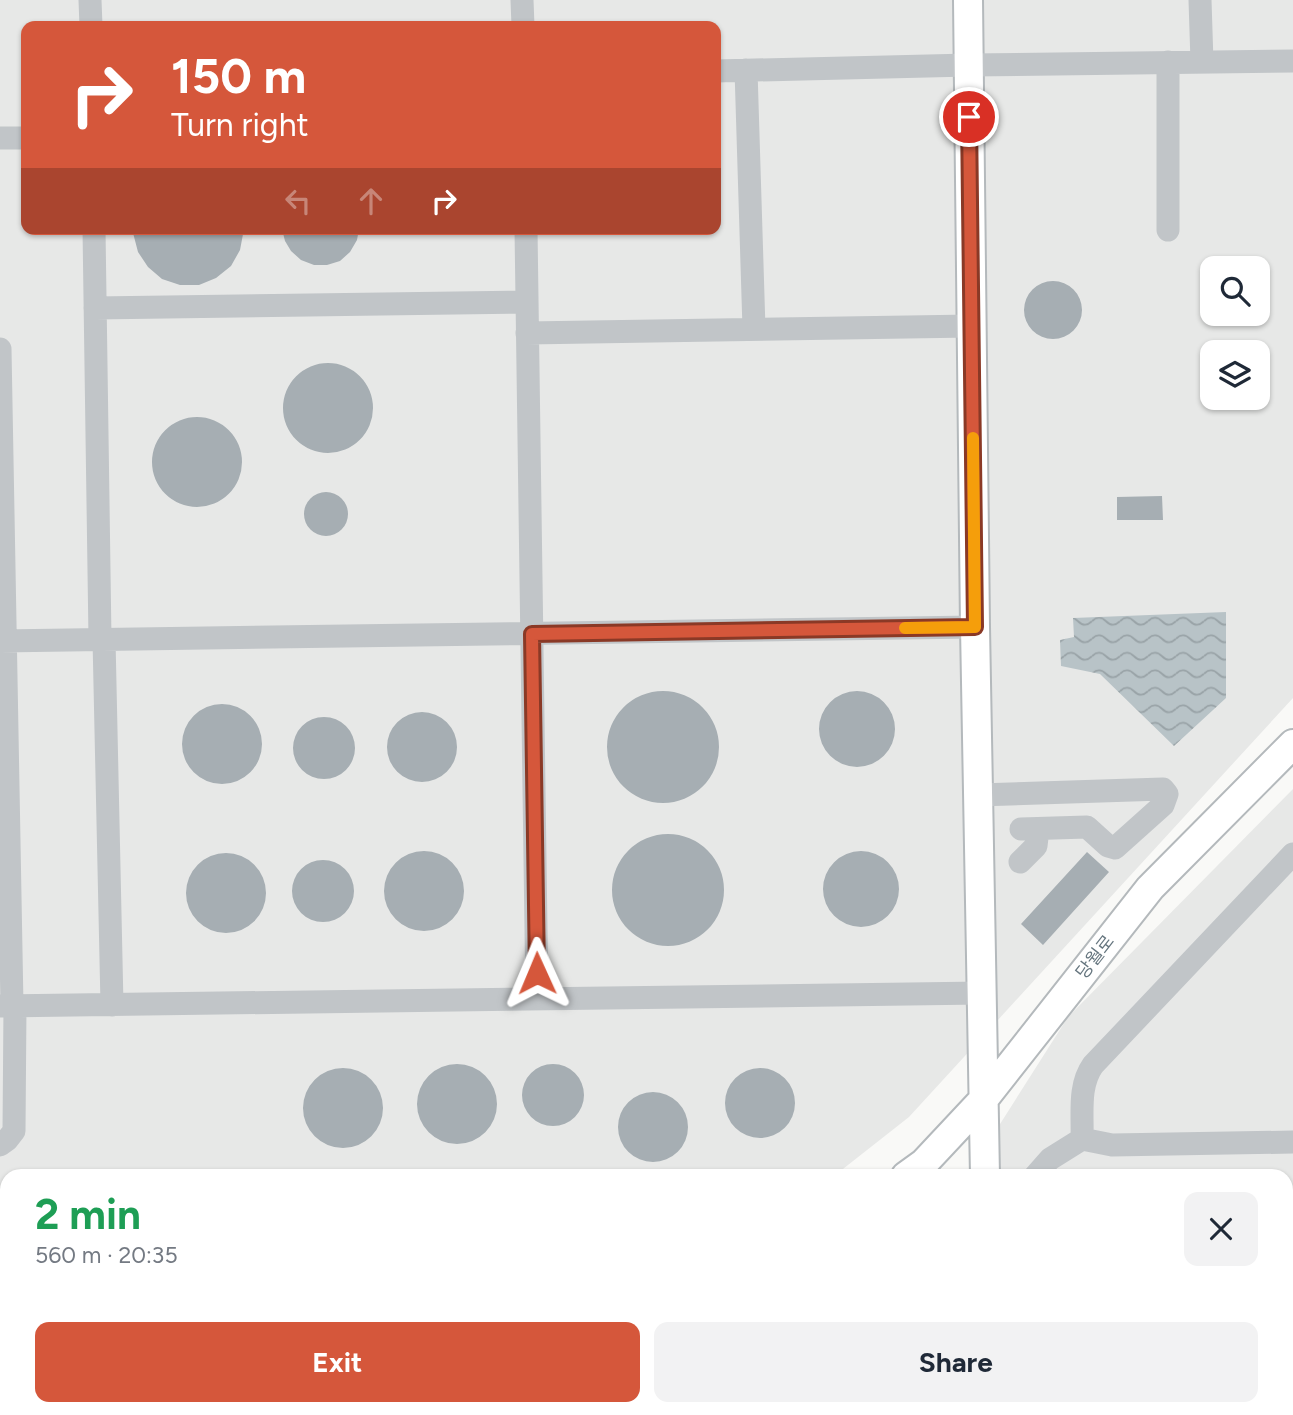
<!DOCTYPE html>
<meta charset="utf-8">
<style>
body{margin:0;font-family:Figtree,"Noto Sans KR",sans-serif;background:#f2f2f3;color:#1f2937;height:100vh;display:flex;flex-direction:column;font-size:26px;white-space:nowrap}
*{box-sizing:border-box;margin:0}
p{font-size:23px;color:#747a83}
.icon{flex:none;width:38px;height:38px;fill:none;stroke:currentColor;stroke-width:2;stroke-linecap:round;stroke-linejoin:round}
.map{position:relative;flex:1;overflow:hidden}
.panel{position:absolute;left:0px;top:1169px;width:1293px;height:247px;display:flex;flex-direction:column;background:#fff;border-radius:21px 21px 0 0;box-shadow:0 2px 5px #0004}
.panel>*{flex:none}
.top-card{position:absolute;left:21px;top:21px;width:700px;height:214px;border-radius:14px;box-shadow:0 2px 5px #0004;background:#d5573b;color:#fff;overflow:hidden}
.fabs{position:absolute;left:1200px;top:256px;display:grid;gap:14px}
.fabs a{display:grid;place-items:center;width:70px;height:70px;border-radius:14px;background:#fff;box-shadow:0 2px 5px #0004;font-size:35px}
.pin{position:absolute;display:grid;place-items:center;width:60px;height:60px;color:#fff;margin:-30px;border:4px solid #fff;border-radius:50%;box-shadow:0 2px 7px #0007}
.me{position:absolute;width:77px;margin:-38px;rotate:359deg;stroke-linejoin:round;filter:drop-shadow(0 0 5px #0008)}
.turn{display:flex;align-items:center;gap:24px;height:147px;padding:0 35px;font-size:32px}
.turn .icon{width:91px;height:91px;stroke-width:2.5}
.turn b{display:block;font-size:49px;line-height:60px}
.lanes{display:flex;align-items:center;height:66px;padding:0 35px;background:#0003;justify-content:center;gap:35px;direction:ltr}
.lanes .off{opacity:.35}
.round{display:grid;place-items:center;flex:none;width:74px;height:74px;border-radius:14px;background:#f2f2f3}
.head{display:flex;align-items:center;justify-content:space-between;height:119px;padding:0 35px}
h1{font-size:42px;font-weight:700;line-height:52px;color:#1e9e55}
.action{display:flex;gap:14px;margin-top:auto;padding:14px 35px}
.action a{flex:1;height:80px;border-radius:14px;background:#d5573b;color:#fff;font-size:28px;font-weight:700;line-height:80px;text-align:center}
.action a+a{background:#f2f2f3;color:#1f2937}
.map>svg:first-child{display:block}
.built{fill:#e7e8e7;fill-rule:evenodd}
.water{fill:url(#water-waves)}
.building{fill:#a6aeb3}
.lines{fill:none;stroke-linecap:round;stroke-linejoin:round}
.major-casing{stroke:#b4b9bc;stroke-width:32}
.minor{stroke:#c1c5c8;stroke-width:23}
.major{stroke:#fff;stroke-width:28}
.rail-casing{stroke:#a3a9ae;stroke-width:7}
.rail{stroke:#fff;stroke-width:4.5;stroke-dasharray:13;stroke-linecap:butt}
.route-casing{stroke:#8a3926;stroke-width:18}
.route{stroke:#d5573b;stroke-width:12}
.slow{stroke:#f59e0b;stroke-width:12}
.labels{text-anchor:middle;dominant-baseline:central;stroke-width:7;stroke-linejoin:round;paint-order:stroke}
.street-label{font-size:18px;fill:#66767f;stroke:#fff}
</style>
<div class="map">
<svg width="1293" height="1415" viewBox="0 0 1293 1415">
<defs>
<pattern id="water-waves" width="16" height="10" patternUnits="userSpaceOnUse" patternTransform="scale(1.75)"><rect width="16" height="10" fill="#b8c3c7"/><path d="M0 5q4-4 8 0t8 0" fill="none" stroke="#99a3a7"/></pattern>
</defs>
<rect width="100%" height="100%" fill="#f9f9f7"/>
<!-- built -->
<path class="built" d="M 0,0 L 1293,0 L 1293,698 L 909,1117 L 834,1176 L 7,1176 L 7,1395 L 0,1397 ZM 26,26 L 716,26 L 716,229 L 26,229 ZM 1213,268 L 1258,268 L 1258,313 L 1213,313 ZM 1213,352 L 1258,352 L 1258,397 L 1213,397 Z
M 1293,789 L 1293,1415 L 506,1415 L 506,1409 L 1286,1409 L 1286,1176 L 967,1176 L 1068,1017 Z"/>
<!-- water -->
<path class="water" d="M 1226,612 L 1226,698 L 1174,746 L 1100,674 L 1061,666 L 1060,640 L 1074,637 L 1073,618 Z"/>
<!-- building -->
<path class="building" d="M 132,229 L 244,229 L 240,250 L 231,266 L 216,278 L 199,285 L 180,285 L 162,279 L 148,267 L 138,252 Z
M 282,229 L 359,229 L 357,240 L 350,252 L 340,261 L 327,265 L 314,265 L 301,260 L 291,251 L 285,241 Z
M1024 310a29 29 0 1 1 58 0a29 29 0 1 1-58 0Z
M283 408a45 45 0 1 1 90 0a45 45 0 1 1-90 0Z
M152 462a45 45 0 1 1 90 0a45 45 0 1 1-90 0Z
M304 514a22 22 0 1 1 44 0a22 22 0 1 1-44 0Z
M 1162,496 L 1163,520 L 1117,520 L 1117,497 Z
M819 729a38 38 0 1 1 76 0a38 38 0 1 1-76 0Z
M607 747a56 56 0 1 1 112 0a56 56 0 1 1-112 0Z
M182 744a40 40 0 1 1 80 0a40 40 0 1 1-80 0Z
M387 747a35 35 0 1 1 70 0a35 35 0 1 1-70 0Z
M293 748a31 31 0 1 1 62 0a31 31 0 1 1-62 0Z
M612 890a56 56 0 1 1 112 0a56 56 0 1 1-112 0Z
M384 891a40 40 0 1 1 80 0a40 40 0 1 1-80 0Z
M823 889a38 38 0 1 1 76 0a38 38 0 1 1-76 0Z
M 1087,852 L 1109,872 L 1043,945 L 1021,924 Z
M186 893a40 40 0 1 1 80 0a40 40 0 1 1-80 0Z
M292 891a31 31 0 1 1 62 0a31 31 0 1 1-62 0Z
M522 1095a31 31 0 1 1 62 0a31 31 0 1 1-62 0Z
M417 1104a40 40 0 1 1 80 0a40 40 0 1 1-80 0Z
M725 1103a35 35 0 1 1 70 0a35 35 0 1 1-70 0Z
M303 1108a40 40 0 1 1 80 0a40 40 0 1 1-80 0Z
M618 1127a35 35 0 1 1 70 0a35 35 0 1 1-70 0Z"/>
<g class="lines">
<!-- major casing -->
<g class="major-casing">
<path id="major" d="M 968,0 L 975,627 L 985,1176
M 906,1176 L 924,1163 L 983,1100 L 1150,888 L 1293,744
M 998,1409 L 999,1415
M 120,1415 L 146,1409"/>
</g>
<!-- minor -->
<path class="minor" d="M 90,0 L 91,26
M 522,0 L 523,26
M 1200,0 L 1202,62
M 746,70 L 754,329
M 716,71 L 969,65 L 1293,61
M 0,138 L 26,138
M 94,229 L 100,639
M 526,229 L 537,999
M 1168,230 L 1168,62
M 95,308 L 527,302
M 527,333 L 972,326
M 0,349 L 12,1006
M 104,639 L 112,1005
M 0,641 L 975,627
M 978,795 L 1163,789 L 1167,794 L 1163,805 L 1115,848 L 1108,846 L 1087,827 L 1021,829
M 1020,862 L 1036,846 L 1038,829
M 0,1006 L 982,993
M 1082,1139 L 1112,1145 L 1293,1142
M 0,1145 L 7,1140 L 14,1131 L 15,1006
M 1035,1176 L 1050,1159 L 1082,1139 C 1083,1114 1078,1086 1093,1065 L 1293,854
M 687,1409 L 687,1415
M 828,1409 L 828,1415
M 476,1415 L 476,1409
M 568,1415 L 575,1409"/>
<!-- major -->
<use href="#major" class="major"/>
<!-- rail casing -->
<g class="rail-casing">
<path id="rail" d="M 0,1360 L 7,1358"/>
</g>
<!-- rail -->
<use href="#rail" class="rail"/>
</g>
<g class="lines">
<!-- route casing -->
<g class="route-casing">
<path id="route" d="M 537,973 L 532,634 L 975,627 L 969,117"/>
</g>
<!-- route -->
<use href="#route" class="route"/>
<!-- slow -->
<path class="slow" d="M 905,628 L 975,627 L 973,438"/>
</g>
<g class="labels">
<!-- street labels -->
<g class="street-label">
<text transform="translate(1095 957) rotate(-52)">당월로</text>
</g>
</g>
</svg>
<div class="fabs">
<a><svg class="icon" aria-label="search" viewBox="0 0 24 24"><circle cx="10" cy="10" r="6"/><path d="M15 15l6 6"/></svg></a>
<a><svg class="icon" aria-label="layers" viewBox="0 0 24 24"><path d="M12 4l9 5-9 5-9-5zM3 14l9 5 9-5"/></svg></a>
</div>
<div class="pin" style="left:969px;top:117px;background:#d93025"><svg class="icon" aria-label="arrive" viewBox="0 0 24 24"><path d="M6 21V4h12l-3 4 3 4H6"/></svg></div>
<svg class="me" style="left:537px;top:973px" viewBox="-20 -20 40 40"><path d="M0-17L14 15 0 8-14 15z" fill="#d5573b" stroke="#fff" stroke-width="4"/></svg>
<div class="top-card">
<div class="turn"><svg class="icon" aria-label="right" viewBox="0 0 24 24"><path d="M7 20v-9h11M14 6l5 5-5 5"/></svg><div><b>150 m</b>Turn right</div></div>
<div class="lanes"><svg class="icon off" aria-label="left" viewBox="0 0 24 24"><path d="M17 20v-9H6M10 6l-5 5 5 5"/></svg><svg class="icon off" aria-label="ahead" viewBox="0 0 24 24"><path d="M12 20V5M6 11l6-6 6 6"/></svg><svg class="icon" aria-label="right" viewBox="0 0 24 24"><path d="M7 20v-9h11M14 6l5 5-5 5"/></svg></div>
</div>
<section class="panel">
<div class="head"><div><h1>2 min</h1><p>560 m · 20:35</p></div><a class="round"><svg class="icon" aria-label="close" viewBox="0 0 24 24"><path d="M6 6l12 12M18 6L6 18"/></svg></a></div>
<div class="action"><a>Exit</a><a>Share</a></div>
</section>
</div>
